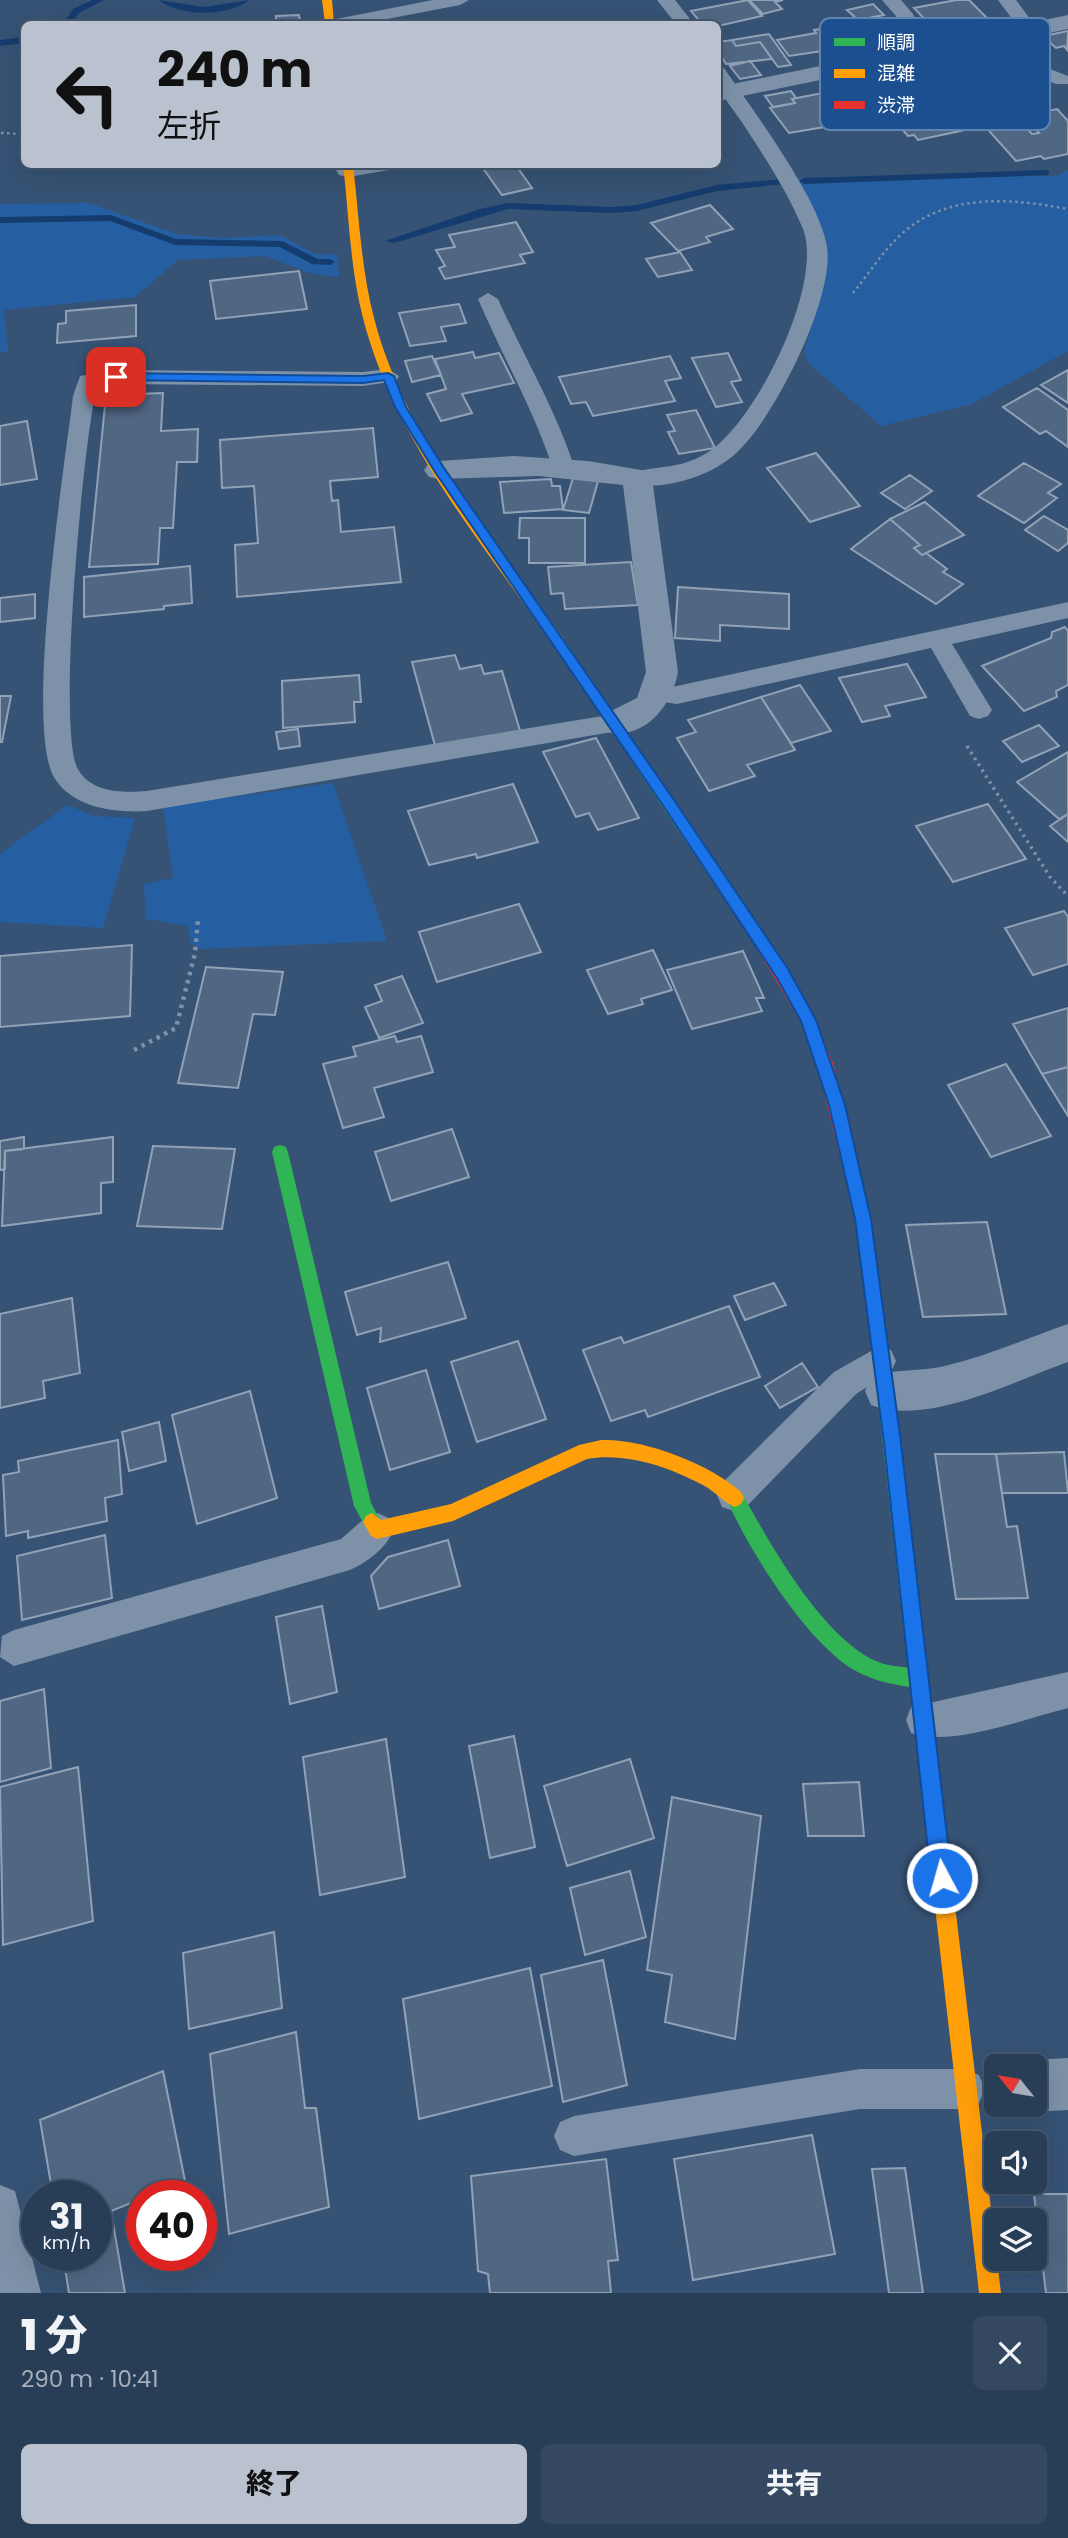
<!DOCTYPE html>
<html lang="ja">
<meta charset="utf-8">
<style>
body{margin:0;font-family:Poppins,"Noto Sans JP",sans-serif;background:#344961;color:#f1f3f6;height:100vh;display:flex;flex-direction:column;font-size:26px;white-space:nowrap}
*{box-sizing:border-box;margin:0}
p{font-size:23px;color:#a5aeba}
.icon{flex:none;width:38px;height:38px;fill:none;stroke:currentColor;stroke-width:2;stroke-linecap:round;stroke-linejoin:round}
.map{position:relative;height:2293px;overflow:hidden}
.details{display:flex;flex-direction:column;background:#283e57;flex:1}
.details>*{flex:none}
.guide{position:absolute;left:21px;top:21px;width:700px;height:147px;border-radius:10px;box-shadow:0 7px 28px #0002,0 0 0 2px #44576d;background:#b9c2ce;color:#111;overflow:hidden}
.needle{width:46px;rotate:300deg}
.buttons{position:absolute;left:984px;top:2054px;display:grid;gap:14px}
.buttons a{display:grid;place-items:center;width:63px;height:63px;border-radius:10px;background:#283e57;box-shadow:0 7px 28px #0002,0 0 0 2px #44576d;font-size:35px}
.speed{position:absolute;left:21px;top:2180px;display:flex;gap:14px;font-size:35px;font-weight:700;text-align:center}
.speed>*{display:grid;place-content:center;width:91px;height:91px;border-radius:50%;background:#283e57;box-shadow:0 7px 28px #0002,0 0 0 2px #44576d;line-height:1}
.speed small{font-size:18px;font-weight:400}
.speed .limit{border:10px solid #d22;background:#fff;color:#111}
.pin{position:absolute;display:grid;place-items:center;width:60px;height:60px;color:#fff;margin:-30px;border-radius:14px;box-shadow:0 4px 10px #0006}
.me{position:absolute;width:77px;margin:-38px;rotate:354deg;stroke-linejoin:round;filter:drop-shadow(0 0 5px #0008)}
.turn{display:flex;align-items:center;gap:24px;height:147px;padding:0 21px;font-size:32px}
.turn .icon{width:91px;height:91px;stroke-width:2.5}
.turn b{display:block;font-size:49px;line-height:60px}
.round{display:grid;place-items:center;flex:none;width:74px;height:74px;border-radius:10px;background:#344961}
.headline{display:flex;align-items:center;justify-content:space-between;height:119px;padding:0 21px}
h1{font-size:42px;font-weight:800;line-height:52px}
.button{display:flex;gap:14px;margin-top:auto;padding:14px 21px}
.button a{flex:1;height:80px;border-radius:10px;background:#b9c2ce;color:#111;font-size:28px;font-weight:800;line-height:80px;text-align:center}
.button a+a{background:#344961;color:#f1f3f6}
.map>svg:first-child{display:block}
.green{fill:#265fa1}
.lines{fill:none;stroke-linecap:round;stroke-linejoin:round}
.stream{fill:#153c6e;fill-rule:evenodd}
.building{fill:#506783;stroke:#92a2b6;stroke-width:2}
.path-far2{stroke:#7d92a8;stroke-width:2.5;stroke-dasharray:2.5 3.5;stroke-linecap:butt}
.path-far1{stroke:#7d92a8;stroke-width:3.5;stroke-dasharray:2.5 4.5;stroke-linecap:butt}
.path{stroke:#7d92a8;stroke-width:4.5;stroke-dasharray:3.5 5;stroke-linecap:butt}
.lane{fill:#7d92a8;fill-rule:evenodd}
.street{fill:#7d92a8;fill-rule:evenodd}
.fast{fill:#30b455;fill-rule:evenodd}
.slow{fill:#ff9f0a;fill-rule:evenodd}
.jam{fill:#e5322d;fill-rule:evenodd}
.route{fill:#1a73e8;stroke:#114b97;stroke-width:2}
.key{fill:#1b4f8f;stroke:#5f84b1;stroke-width:2}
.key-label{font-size:19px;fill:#fff}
</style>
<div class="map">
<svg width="1068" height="2293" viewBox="0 0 1068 2293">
<rect width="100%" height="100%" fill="#365274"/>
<!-- green -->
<path class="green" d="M 1068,170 L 1068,351 L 972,404 L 881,426 L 808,363 L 804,351 L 827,273 L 826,242 L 796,178 L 1056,176 Z
M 89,203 L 177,234 L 221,238 L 280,235 L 316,254 L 337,254 L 339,277 L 313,274 L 265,256 L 178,260 L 135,297 L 4,310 L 8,352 L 0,352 L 0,204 Z
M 333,783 L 387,941 L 201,949 L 190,942 L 188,926 L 146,919 L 144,884 L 173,878 L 163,807 Z
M 67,805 L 94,816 L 135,818 L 103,928 L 0,922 L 0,854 Z"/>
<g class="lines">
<!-- stream -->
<path class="stream" d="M 92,0 L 104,0 L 79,13 L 71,24 L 63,24 L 73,9 Z
M 158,0 L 204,7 L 250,0 C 226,17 182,17 158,0 Z
M 24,37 L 24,43 L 0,46 L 0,40 Z
M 1045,170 L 1049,171 L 1049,175 L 804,184 L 799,181 L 804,178 Z
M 781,179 L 786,182 L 785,184 L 717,191 L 637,211 L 612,213 L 508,209 L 394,243 L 385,241 L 480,209 L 508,203 L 612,207 L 637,205 L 717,185 Z
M 111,215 L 176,239 L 282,241 L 318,259 L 330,259 L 335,262 L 330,265 L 312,264 L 280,247 L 175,245 L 110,221 L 0,223 L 0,217 Z"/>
</g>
<!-- building -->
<path class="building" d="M 748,0 L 762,16 L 718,26 L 702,24 L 691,11 Z
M 749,0 L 783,0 L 775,2 L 782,9 L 763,14 Z
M 956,0 L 969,0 L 988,19 L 934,29 L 914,8 Z
M 873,4 L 884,15 L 858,20 L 847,10 Z
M 299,15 L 300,21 L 304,21 L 305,24 L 259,24 L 276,21 L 276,16 Z
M 833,27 L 852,51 L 826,56 L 822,51 L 789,56 L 777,40 L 816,33 L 814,30 Z
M 1068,31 L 1067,50 L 1064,46 L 1056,48 L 1043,36 Z
M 769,34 L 791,65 L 778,67 L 760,42 L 736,46 L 732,40 Z
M 732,40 L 736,46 L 760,42 L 772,59 L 726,64 L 718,51 L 718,42 Z
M 750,61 L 761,75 L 740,79 L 730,66 Z
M 848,88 L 873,119 L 789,133 L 770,108 L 795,103 L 792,99 Z
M 791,91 L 796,98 L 792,99 L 795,103 L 773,107 L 765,96 Z
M 949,108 L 965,130 L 918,140 L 914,135 L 908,136 L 893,119 Z
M 1057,109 L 1068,121 L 1068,154 L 1044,159 L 1041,156 L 1016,161 L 982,123 L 1016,116 L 1032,134 L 1039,133 L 1024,116 Z
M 480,164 L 515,164 L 532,188 L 502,195 Z
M 710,205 L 733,229 L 706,237 L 710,242 L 678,251 L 651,223 Z
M 516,222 L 533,252 L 520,255 L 525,263 L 445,279 L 439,268 L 445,266 L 436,250 L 455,247 L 449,235 Z
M 680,252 L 692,270 L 658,277 L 646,259 Z
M 299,271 L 307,309 L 216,319 L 210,281 Z
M 459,304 L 466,323 L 441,327 L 446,341 L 410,346 L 399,313 Z
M 136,305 L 136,336 L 57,343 L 58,324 L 66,323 L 66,311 Z
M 473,352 L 475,358 L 499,353 L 514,383 L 462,394 L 472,413 L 441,421 L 427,394 L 446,389 L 435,359 Z
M 728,353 L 741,380 L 731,382 L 742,402 L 716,407 L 692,358 Z
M 432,356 L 441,375 L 412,382 L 405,361 Z
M 670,356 L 681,378 L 665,381 L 675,401 L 593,416 L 586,402 L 571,404 L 559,377 Z
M 1068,370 L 1068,403 L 1041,385 Z
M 1037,388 L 1068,410 L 1068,447 L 1046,431 L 1040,434 L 1003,407 Z
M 163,393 L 161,431 L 198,429 L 197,462 L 177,462 L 173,528 L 160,528 L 158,564 L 89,567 L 106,395 Z
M 696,410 L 715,448 L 679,454 L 668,432 L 675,431 L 667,415 Z
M 27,421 L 37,479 L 0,485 L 0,426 Z
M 373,428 L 378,477 L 330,481 L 332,501 L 338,500 L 341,532 L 394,527 L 401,582 L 237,597 L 235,545 L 258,543 L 254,486 L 222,488 L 220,440 Z
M 816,453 L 860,506 L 810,522 L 767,468 Z
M 1024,463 L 1061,484 L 1048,493 L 1057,498 L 1024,523 L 978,496 Z
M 910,475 L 932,491 L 905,509 L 881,493 Z
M 573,478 L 598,481 L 589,513 L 563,510 Z
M 551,479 L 552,486 L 560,486 L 563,509 L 504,513 L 500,482 Z
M 925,502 L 964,535 L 922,555 L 914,548 L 920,545 L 890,519 Z
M 1044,516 L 1068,530 L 1068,543 L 1058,551 L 1025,530 Z
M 520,518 L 585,518 L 585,563 L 529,563 L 529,538 L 519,538 Z
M 890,519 L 920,545 L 914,548 L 922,555 L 926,553 L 947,569 L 943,572 L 963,584 L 936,604 L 851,549 Z
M 631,562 L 638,605 L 565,609 L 563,593 L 551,594 L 548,567 Z
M 190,566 L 192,603 L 164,606 L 164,609 L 84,617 L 84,577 Z
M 678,587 L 789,594 L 789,629 L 720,625 L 720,641 L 675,638 Z
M 35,594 L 35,618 L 0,622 L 0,598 Z
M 1065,627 L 1068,631 L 1068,685 L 1056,691 L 1057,697 L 1024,711 L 982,666 L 1051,638 L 1052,632 Z
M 455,655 L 460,669 L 481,665 L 484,674 L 502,671 L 521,734 L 436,749 L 412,662 Z
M 907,664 L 926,697 L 885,706 L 890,716 L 862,722 L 839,678 Z
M 359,675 L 361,702 L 354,702 L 355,722 L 283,728 L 282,681 Z
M 800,685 L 831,731 L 791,743 L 761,697 Z
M 0,696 L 11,696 L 2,742 L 0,742 Z
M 761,697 L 795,750 L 747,765 L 755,776 L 709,791 L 677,738 L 696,732 L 688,720 Z
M 1039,725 L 1059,746 L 1022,762 L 1003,741 Z
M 298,729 L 300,746 L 279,749 L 276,732 Z
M 596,738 L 639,818 L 598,830 L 589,813 L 576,817 L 543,752 Z
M 1068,752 L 1068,814 L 1059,819 L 1017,782 Z
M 513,784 L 538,842 L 477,858 L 476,854 L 429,865 L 408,811 Z
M 988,804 L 1026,859 L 953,882 L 916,826 Z
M 1068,814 L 1068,842 L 1050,826 Z
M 519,904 L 541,952 L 437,982 L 419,932 Z
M 1064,911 L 1068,917 L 1068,964 L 1033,975 L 1005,928 Z
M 132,945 L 130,1016 L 0,1027 L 0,956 Z
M 653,950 L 672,990 L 641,999 L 643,1004 L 608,1014 L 587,970 Z
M 743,951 L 764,998 L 756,998 L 762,1011 L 692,1029 L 667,970 Z
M 206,967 L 283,972 L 275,1015 L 253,1014 L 238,1088 L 178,1083 Z
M 402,976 L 423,1023 L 379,1038 L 365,1007 L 382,1001 L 375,985 Z
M 1068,1008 L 1068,1067 L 1042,1074 L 1013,1024 Z
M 395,1036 L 397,1042 L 421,1036 L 433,1072 L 374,1088 L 384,1117 L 343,1128 L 323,1064 L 356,1056 L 353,1047 Z
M 1006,1064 L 1051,1136 L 991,1157 L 948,1085 Z
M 1068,1067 L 1068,1116 L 1042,1074 Z
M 452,1129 L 469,1177 L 391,1201 L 375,1152 Z
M 24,1137 L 24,1149 L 5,1151 L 5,1169 L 0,1170 L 0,1141 Z
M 113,1137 L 113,1182 L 101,1183 L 101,1213 L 2,1226 L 5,1151 Z
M 153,1146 L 235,1149 L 222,1229 L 137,1226 Z
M 987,1222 L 1006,1314 L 923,1317 L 906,1225 Z
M 448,1262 L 466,1318 L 380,1342 L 381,1328 L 357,1335 L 345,1292 Z
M 774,1283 L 786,1305 L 745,1320 L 734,1296 Z
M 72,1298 L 80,1373 L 43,1381 L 45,1398 L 0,1408 L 0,1314 Z
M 729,1306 L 760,1377 L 648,1417 L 645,1410 L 611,1421 L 583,1350 L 621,1337 L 624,1343 Z
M 518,1341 L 546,1419 L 477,1442 L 451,1362 Z
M 802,1363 L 818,1387 L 780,1408 L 765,1386 Z
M 426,1370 L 450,1452 L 390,1470 L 367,1388 Z
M 250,1391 L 277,1498 L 197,1524 L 172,1415 Z
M 159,1422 L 166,1461 L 129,1471 L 122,1432 Z
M 118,1440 L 122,1494 L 105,1498 L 107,1521 L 28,1538 L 28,1531 L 6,1536 L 3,1475 L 19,1472 L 18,1461 Z
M 1064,1452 L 1068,1493 L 1002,1493 L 996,1454 Z
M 935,1454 L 996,1454 L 1007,1527 L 1017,1526 L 1028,1598 L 956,1599 Z
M 105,1535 L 112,1598 L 22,1620 L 17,1556 Z
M 448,1540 L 460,1586 L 379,1609 L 371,1576 L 388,1557 Z
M 322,1606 L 337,1692 L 290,1704 L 276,1617 Z
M 44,1689 L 51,1768 L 0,1782 L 0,1701 Z
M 514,1736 L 535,1847 L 490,1858 L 469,1746 Z
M 386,1739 L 405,1877 L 320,1895 L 303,1757 Z
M 630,1759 L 654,1838 L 567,1866 L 544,1786 Z
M 78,1767 L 93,1921 L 3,1945 L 0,1787 Z
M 859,1782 L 864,1836 L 808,1836 L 803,1784 Z
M 672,1797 L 761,1816 L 735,2039 L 665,2022 L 672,1975 L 647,1970 Z
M 630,1871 L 646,1937 L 585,1955 L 570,1888 Z
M 274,1932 L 282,2008 L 189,2029 L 183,1953 Z
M 603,1960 L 627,2085 L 563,2102 L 541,1975 Z
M 530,1968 L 552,2086 L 419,2119 L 403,1999 Z
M 296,2032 L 305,2108 L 316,2108 L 329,2207 L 229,2234 L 210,2054 Z
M 163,2071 L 185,2181 L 111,2211 L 125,2293 L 69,2293 L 63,2256 L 96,2256 L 96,2196 L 53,2196 L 40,2120 Z
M 812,2135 L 835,2254 L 693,2280 L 674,2159 Z
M 606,2159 L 618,2260 L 608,2261 L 611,2293 L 490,2293 L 488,2274 L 478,2271 L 471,2176 Z
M 905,2168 L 923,2293 L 889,2293 L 872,2169 Z
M 1034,2194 L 1068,2194 L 1068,2293 L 1046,2293 Z"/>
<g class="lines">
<!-- path-far2 -->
<path class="path-far2" d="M 1,133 L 24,134
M 853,293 C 871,271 887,244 910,227 C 955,193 1016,199 1068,209"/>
<!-- path-far1 -->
<path class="path-far1" d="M 967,746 L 1050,877 L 1068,896"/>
<!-- path -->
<path class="path" d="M 134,1050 L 176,1028 L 195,953 L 198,919"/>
<!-- lane -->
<path class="lane" d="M 433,0 L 469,0 L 460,5 L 361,24 L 327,24 L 336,19 Z
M 657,0 L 675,0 L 694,24 L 676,24 Z
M 882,0 L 901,0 L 913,14 L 928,51 L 976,103 L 978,107 L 976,111 L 962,111 L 914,57 L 896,16 Z
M 998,0 L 1016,0 L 1039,31 L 1036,35 L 1024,35 Z
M 970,38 L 1068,76 L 1068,84 L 1056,84 L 964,47 L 961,43 L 964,39 Z
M 718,67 L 724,68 C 752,109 821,201 827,247 C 835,298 773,422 734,455 C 709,477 661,492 629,483 L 626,478 L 629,473 C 659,465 681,470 710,451 C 757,419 824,284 803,229 C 788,193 766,159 745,127 C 737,114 725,101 719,87 C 716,81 717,72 718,67 Z
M 488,293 L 498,299 C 523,355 555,408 574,466 L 571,471 L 555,471 L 552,466 C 533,409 502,355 478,299 Z
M 388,369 L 399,376 L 396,381 L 363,386 L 116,384 L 97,386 C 84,436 55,738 79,771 C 93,793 124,793 147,791 L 615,714 L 624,716 L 628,723 L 624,730 L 147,811 C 115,813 74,808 55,779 C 23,730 65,464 73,396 L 80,376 L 116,370 L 363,372 Z
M 1068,602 L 1068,618 L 952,644 L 992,710 L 988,716 L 979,719 L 970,716 L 931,648 L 677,704 L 650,700 L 647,694 L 650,688 L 677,686 Z
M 880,1346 L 891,1350 L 896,1361 L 891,1372 L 856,1394 L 746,1507 L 734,1511 L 722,1507 L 717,1495 L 722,1483 L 834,1372 Z
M 377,1513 L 389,1518 L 394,1530 C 386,1548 368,1562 350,1570 L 14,1666 L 0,1657 L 2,1636 L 14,1630 L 341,1539 L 365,1518 Z
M 1068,1672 L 1068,1708 C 1028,1718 948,1748 911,1733 L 906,1720 L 911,1707 Z
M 860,2069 L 965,2069 L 979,2075 L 985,2089 L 979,2103 L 965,2109 L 860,2109 L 574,2156 L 560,2150 L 554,2136 L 560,2122 L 574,2116 Z
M 0,2185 L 15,2191 L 41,2293 L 0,2293 Z"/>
<!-- street -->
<path class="street" d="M 1068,15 L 1068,29 L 718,101 L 718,87 Z
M 340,164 L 398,164 L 395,169 L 348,177 L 339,175 L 336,170 Z
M 514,456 L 588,461 L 647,471 L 652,478 L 678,672 C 672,707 642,743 603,731 L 599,723 L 603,715 L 637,698 L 646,672 L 623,485 L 539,476 L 439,479 L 429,477 L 424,470 L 429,463 L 439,461 Z
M 1068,1324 L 1068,1362 C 1014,1381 927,1427 871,1405 L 865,1391 L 871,1377 C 895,1368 920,1372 945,1366 C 987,1356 1028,1338 1068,1324 Z
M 1068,2058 L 1068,2110 L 1034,2112 L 1018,2105 L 1034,2105 L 1034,2067 L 1018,2067 L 1034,2060 Z"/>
<!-- fast -->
<path class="fast" d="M 558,636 L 563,638 L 757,925 L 759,929 L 757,933 L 747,933 L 553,644 L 553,638 Z
M 280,1145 L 286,1147 L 288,1152 L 371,1503 L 381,1522 L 378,1528 L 372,1531 L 366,1528 L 354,1506 L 272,1152 L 274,1147 Z
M 878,1322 L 884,1325 L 886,1330 L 950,1863 L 947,1870 L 940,1873 L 933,1870 L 930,1863 L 910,1687 C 888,1684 868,1679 849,1667 C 803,1636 748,1549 726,1498 L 729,1492 L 735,1489 L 741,1492 C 770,1543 824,1642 881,1663 C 889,1666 899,1666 908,1668 L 870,1330 L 872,1325 Z"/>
<!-- slow -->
<path class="slow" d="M 322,0 L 332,0 L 334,24 L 325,24 Z
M 343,164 L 353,164 C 359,216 361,268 374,318 C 405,438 492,539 563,638 L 563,644 L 553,644 C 482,543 394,440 363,318 C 350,268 349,216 343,164 Z
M 601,1440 C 643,1438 710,1464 741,1492 L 744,1498 L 741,1504 L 735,1507 C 725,1503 717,1494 708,1488 C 672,1468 628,1452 587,1459 L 453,1521 L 377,1539 L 371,1536 L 363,1522 L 366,1516 L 372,1513 L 381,1520 L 451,1504 L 579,1445 Z
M 940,1853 L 947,1856 L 950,1863 L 1001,2293 L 979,2293 L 930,1863 L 933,1856 Z"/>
<!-- jam -->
<path class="jam" d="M 752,923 L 757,925 L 813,1016 L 833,1063 L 871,1219 L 886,1330 L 884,1335 L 878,1338 L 872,1335 L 870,1330 L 855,1219 L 817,1063 L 801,1022 L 745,929 Z"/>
</g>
<!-- route -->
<path class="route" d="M 388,373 L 394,376 L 406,407 L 444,468 L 674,800 L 788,969 L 816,1020 L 845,1105 L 871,1219 L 901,1443 L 952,1878 L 949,1885 L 942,1888 L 934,1885 L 931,1878 L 884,1443 L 855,1219 L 829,1105 L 801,1021 L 777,978 L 664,807 L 435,472 L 395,407 L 384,380 L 363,383 L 116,380 L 110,377 L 116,373 L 363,376 Z"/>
<!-- legend -->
<rect x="820" y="18" width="230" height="112" rx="10" class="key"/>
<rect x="834" y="38" width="31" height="8" fill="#30b455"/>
<rect x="834" y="69" width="31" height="9" fill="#ff9f0a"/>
<rect x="834" y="101" width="31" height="8" fill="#e5322d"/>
<g class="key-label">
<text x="877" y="49">順調</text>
<text x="877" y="80">混雑</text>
<text x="877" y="112">渋滞</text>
</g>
</svg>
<div class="buttons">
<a><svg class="needle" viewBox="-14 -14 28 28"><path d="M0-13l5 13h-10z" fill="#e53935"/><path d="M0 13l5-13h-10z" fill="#a5aeba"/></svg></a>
<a><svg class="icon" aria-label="sound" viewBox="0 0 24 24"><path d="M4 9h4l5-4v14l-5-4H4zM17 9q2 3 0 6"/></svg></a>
<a><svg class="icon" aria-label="layers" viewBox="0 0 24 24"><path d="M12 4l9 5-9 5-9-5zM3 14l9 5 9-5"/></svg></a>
</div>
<div class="speed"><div>31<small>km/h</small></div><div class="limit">40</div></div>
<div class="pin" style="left:116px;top:377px;background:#d93025"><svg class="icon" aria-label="arrive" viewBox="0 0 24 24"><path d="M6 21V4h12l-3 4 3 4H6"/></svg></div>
<svg class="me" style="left:942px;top:1878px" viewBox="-20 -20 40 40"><circle r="17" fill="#1a73e8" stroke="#fff" stroke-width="3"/><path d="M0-11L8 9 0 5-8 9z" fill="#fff"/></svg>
<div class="guide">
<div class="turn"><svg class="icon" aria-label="left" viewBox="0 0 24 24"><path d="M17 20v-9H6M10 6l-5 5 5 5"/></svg><div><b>240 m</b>左折</div></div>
</div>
</div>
<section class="details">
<div class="headline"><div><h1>1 分</h1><p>290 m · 10:41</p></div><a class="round"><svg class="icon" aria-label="close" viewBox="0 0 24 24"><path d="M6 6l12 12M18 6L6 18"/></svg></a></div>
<div class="button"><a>終了</a><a>共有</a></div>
</section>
